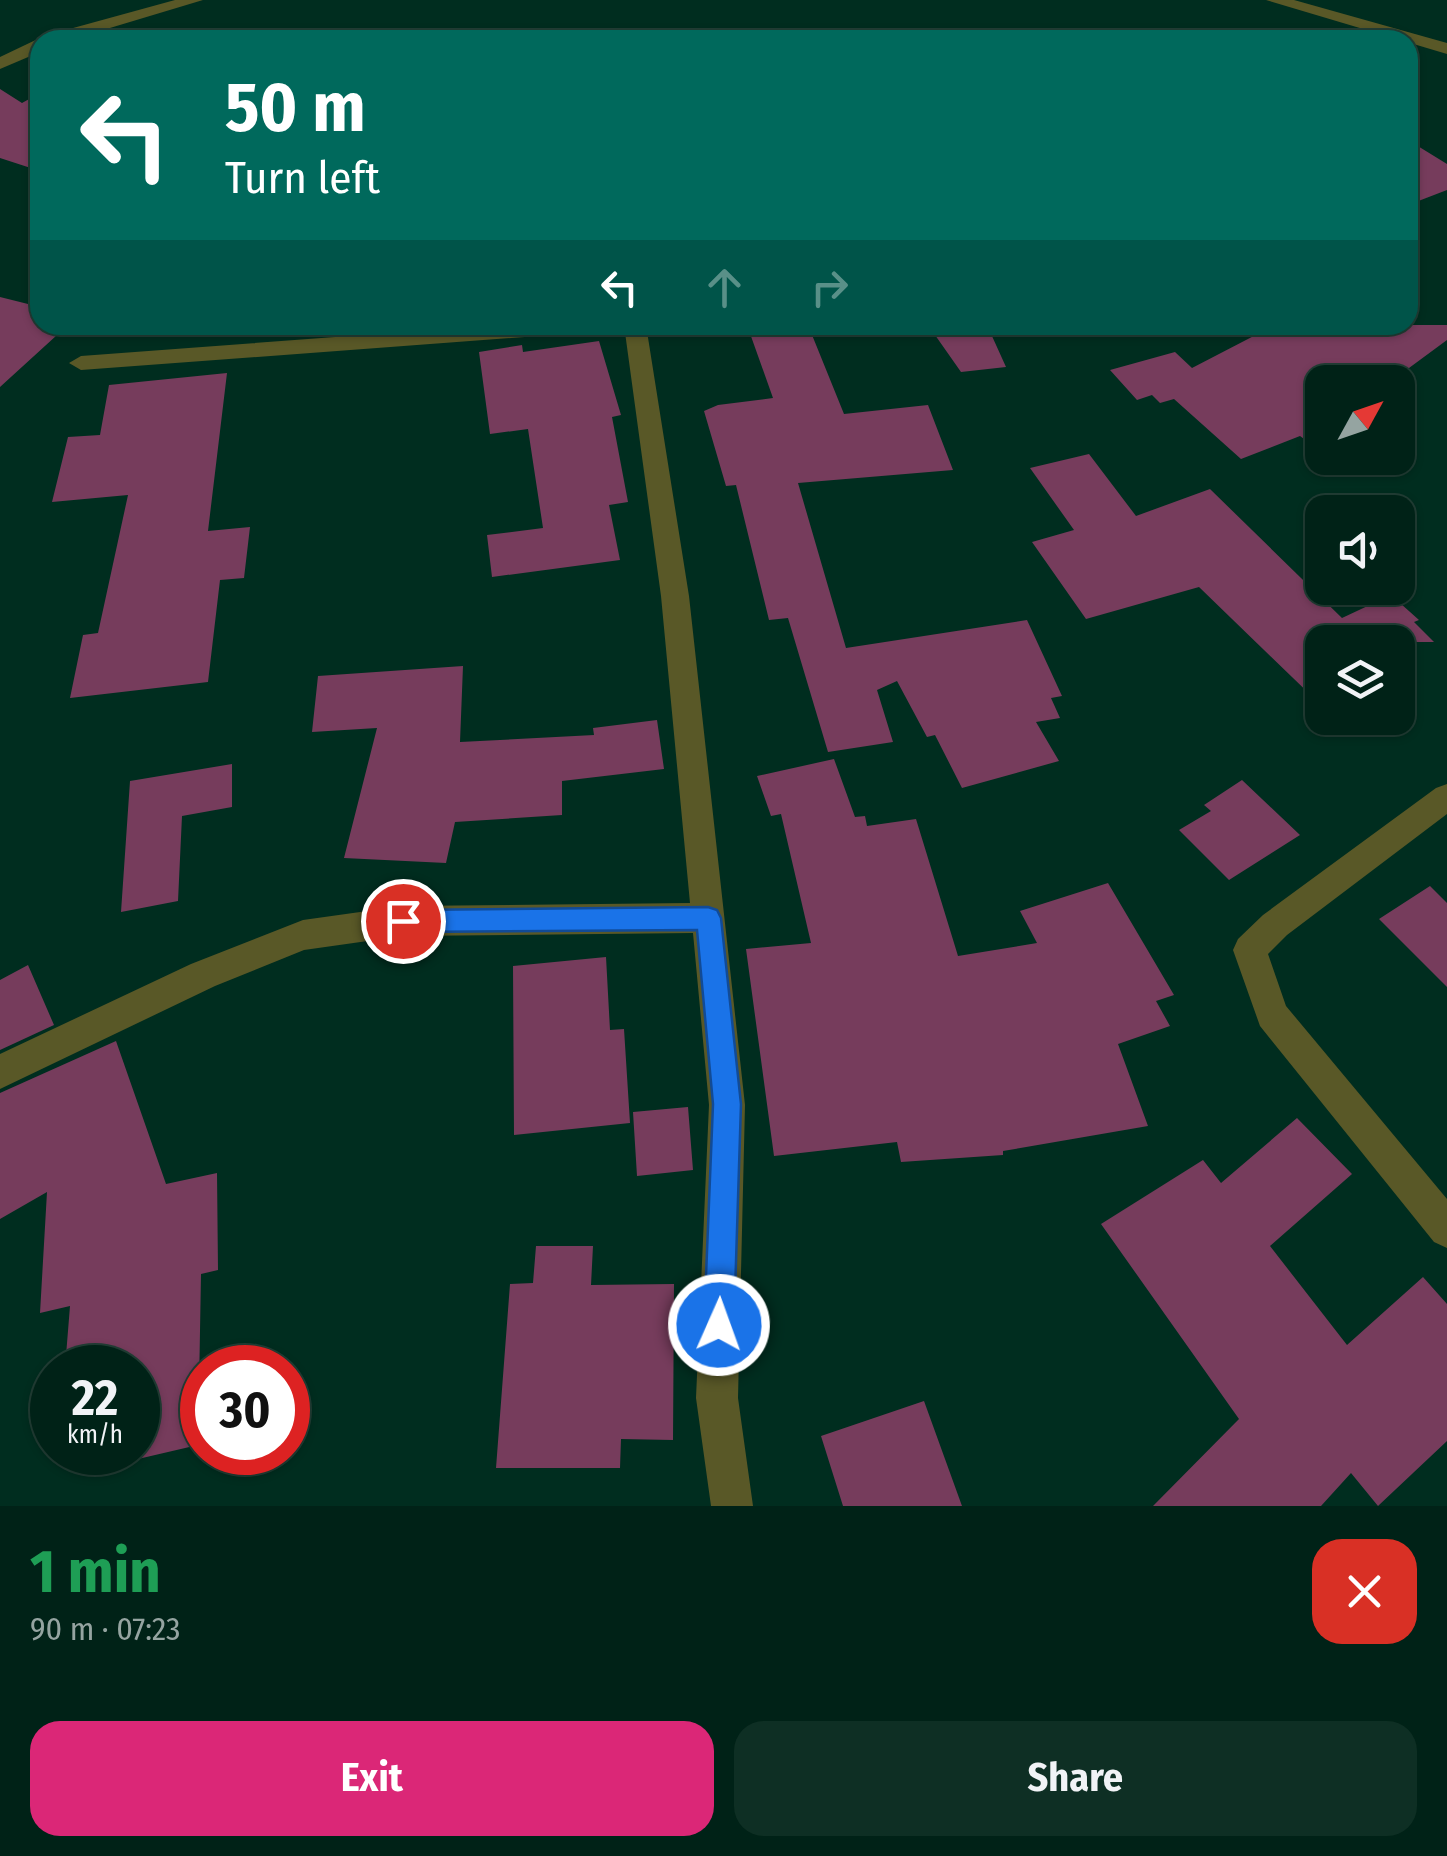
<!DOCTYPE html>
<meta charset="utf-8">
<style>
body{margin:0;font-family:"Fira Sans Condensed",sans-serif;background:#0e2f24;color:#f1f3f6;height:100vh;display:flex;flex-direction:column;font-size:38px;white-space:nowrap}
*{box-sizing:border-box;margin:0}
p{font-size:32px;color:#95a4a1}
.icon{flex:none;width:55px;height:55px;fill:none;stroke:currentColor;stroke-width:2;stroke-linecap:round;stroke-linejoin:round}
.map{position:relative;height:1506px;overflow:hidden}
.drawer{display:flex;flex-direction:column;background:#002217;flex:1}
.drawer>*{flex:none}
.top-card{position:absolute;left:30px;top:30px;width:1388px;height:305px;border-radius:30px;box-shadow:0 2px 8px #0004,0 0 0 2px #223f36;background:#00695c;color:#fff;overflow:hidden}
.needle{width:65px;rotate:50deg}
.controls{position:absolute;left:1305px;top:365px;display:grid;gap:20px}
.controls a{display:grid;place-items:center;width:110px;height:110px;border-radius:20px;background:#002217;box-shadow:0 2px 8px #0004,0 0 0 2px #223f36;font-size:50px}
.speed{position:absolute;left:30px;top:1345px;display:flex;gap:20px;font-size:50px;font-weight:700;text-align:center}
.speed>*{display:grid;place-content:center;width:130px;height:130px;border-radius:50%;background:#002217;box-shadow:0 2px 8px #0004,0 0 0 2px #223f36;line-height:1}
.speed small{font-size:25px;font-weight:400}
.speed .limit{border:15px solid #d22;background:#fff;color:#111}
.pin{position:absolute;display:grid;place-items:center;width:85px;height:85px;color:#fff;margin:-42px;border:5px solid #fff;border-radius:50%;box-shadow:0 2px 10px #0007}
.me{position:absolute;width:110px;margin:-55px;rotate:2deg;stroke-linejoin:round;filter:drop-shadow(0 0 8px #0008)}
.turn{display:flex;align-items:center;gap:35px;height:210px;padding:0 30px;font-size:45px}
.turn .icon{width:130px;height:130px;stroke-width:2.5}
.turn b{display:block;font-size:70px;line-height:85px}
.lanes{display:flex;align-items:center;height:95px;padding:0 30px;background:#0003;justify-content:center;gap:50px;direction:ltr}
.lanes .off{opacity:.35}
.round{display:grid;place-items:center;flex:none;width:105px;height:105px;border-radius:30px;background:#0e2f24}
.head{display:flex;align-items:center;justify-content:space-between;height:170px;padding:0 30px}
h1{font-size:60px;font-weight:700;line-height:75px;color:#1e9e55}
.action{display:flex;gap:20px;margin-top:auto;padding:20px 30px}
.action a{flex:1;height:115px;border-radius:30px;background:#db2777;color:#fff;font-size:40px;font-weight:700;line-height:115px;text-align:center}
.action a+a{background:#0e2f24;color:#f1f3f6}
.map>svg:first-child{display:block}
.building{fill:#763c5c}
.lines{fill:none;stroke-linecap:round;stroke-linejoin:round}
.street{fill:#595827;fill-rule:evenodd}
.route{fill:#1a73e8;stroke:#114b97;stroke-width:2.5}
</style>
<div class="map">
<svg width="1447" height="1506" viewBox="0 0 1447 1506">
<rect width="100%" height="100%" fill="#002d1f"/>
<!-- building -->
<path class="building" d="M 0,89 L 22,103 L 40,93 L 40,171 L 0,158 Z
M 1408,140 L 1447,164 L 1447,190 L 1408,205 Z
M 0,297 L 40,307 L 40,325 L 68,325 L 0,387 Z
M 747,325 L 808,325 L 844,414 L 928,405 L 953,470 L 798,483 L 846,648 L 1027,620 L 1062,696 L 1051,698 L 1060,718 L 1036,722 L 1059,761 L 962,788 L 935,735 L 927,737 L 897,681 L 877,690 L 893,742 L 828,752 L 788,618 L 769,620 L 736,485 L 726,486 L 704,411 L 718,405 L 773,398 Z
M 928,325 L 987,325 L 1006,367 L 961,372 Z
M 1275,325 L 1447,325 L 1447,340 L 1409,368 L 1364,382 L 1322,382 L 1322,452 L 1300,436 L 1241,459 L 1174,399 L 1160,403 L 1152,395 L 1137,400 L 1110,370 L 1175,352 L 1192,368 Z
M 599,341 L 621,415 L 612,417 L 628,502 L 609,505 L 620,560 L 492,577 L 487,535 L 543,528 L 528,429 L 490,434 L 479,352 L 522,345 L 523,352 Z
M 227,373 L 208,531 L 250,527 L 244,578 L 220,580 L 208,682 L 70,698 L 83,635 L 98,633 L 128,495 L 52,502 L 68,437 L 100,435 L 109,385 Z
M 1089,454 L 1136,516 L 1210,489 L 1342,618 L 1391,595 L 1419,620 L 1414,622 L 1434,642 L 1322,642 L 1322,706 L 1199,587 L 1086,619 L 1032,542 L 1074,530 L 1030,468 Z
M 463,666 L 460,742 L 594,735 L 593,728 L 657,720 L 664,769 L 562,781 L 562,815 L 455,822 L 446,863 L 344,858 L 377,728 L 312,732 L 318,676 Z
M 834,759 L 855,817 L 865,816 L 867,826 L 916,819 L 958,956 L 1037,943 L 1020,911 L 1108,883 L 1174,995 L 1156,1001 L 1170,1026 L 1118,1044 L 1148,1126 L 1003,1151 L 1003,1155 L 901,1162 L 897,1142 L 774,1156 L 746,949 L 811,943 L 781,814 L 771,816 L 757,776 Z
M 232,764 L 232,807 L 182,816 L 178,901 L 121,912 L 130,781 Z
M 1242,780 L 1300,835 L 1229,880 L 1179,830 L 1211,811 L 1204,805 Z
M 1430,886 L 1447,903 L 1447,987 L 1379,919 Z
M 606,957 L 610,1030 L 624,1029 L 630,1123 L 514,1135 L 513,966 Z
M 28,965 L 54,1025 L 0,1050 L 0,980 Z
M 116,1041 L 166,1184 L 217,1173 L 218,1270 L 201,1274 L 198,1445 L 138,1459 L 138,1368 L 65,1368 L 70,1306 L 40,1313 L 47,1192 L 0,1219 L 0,1093 Z
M 688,1107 L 693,1170 L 637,1176 L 633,1112 Z
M 1297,1118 L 1352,1174 L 1270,1246 L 1347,1345 L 1423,1277 L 1447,1304 L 1447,1441 L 1378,1506 L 1351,1473 L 1321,1506 L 1153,1506 L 1239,1419 L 1101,1224 L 1203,1160 L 1221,1183 Z
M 536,1246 L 593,1246 L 591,1285 L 674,1284 L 673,1440 L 621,1439 L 620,1468 L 496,1468 L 510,1284 L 533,1283 Z
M 924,1401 L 962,1506 L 843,1506 L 821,1436 Z"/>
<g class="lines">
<!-- street -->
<path class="street" d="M 175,0 L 203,0 L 70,40 L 40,40 L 40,52 L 0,69 L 0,57 L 44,36 Z
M 1266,0 L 1294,0 L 1447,43 L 1447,54 Z
M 497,325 L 603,325 L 592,332 L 81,370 L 69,363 L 81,356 Z
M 624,325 L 646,325 L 689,596 L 745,1105 L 738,1398 L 753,1506 L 711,1506 L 696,1398 L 709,1105 L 693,933 L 403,936 L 304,950 L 215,986 L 0,1089 L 0,1054 L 191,964 L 303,920 L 403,906 L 690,903 L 661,596 Z
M 1447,784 L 1447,814 L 1287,935 L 1268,954 L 1286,1006 L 1447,1199 L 1447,1248 L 1434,1242 L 1260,1026 L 1233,950 L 1238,939 L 1263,915 L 1436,788 Z"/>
</g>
<!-- route -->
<path class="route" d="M 708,907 L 717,910 L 721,918 L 741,1104 L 734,1325 L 730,1335 L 719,1340 L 709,1335 L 704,1325 L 713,1104 L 697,930 L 403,932 L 394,929 L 390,921 L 394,913 L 403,910 Z"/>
</svg>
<div class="controls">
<a><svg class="needle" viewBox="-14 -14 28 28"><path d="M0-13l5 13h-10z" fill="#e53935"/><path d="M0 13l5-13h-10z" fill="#95a4a1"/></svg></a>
<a><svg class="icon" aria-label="sound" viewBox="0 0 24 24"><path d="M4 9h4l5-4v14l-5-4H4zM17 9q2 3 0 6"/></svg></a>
<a><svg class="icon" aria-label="layers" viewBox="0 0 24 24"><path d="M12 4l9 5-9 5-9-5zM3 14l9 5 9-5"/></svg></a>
</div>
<div class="speed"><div>22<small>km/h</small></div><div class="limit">30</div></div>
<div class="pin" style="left:403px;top:921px;background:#d93025"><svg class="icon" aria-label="arrive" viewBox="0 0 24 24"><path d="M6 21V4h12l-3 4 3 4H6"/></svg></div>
<svg class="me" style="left:719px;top:1325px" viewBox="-20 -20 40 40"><circle r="17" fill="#1a73e8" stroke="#fff" stroke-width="3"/><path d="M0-11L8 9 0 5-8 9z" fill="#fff"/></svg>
<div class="top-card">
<div class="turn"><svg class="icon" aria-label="left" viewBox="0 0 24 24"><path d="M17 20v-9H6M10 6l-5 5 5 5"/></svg><div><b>50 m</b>Turn left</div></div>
<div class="lanes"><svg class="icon" aria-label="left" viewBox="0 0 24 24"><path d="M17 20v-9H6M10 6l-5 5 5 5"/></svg><svg class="icon off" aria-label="ahead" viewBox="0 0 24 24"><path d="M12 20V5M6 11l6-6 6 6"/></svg><svg class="icon off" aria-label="right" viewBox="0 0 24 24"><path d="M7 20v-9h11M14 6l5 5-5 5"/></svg></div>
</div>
</div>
<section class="drawer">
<div class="head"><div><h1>1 min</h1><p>90 m · 07:23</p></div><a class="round" style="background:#d93025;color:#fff"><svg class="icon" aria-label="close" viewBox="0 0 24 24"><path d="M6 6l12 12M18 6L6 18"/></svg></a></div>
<div class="action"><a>Exit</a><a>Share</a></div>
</section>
